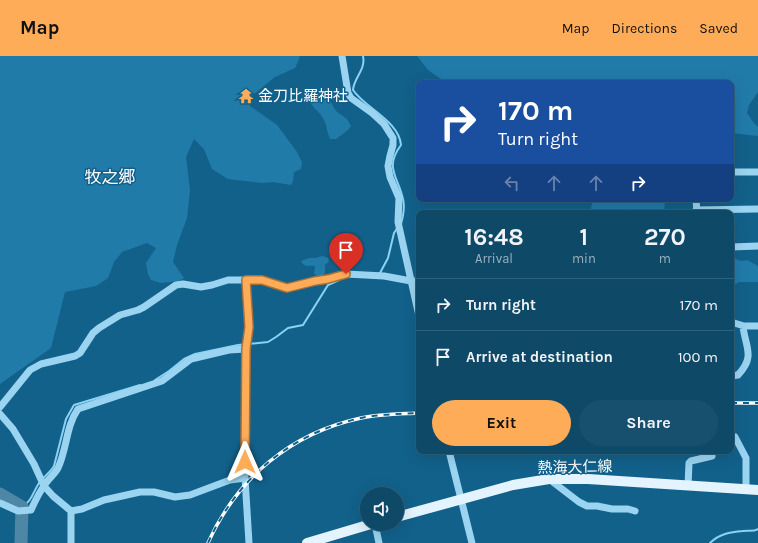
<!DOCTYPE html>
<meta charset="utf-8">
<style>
body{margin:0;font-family:Karla,"Noto Sans JP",sans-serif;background:#17506e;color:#f1f3f6;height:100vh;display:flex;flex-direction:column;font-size:15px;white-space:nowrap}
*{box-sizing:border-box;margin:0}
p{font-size:13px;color:#9bb2c0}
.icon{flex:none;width:22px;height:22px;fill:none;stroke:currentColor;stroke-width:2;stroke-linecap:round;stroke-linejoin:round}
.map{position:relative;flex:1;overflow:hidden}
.side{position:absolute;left:416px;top:154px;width:318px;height:244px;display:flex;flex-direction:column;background:#0e4968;border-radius:8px;box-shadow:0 4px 16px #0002,0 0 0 1px #2e617c}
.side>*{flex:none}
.banner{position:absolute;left:416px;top:24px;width:318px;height:122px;border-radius:8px;box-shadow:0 4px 16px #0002,0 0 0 1px #2e617c;background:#1a4fa0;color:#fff;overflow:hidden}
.fabs{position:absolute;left:360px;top:431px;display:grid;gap:8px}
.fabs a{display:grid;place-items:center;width:44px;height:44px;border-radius:50%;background:#0e4968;box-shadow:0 4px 16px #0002,0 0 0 1px #2e617c;font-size:20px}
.pin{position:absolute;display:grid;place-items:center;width:34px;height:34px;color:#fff;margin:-41px -17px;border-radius:50% 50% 50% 0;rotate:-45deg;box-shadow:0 0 4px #0007}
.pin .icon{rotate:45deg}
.me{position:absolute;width:44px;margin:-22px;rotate:0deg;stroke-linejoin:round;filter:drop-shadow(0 0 3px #0008)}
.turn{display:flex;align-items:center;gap:14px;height:84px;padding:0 16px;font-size:18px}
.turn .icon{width:52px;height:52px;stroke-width:2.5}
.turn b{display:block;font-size:28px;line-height:34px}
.lanes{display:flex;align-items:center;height:38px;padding:0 16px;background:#0003;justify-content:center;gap:20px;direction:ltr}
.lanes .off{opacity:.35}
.eta{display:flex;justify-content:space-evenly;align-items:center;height:68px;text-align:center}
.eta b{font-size:24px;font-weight:700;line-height:28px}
.cta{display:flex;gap:8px;margin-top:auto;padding:8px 16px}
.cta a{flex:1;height:46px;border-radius:24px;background:#ffac59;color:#111;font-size:16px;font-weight:700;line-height:46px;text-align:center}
.cta a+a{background:#17506e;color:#f1f3f6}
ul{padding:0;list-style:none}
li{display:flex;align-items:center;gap:12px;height:52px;padding:0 16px;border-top:1px solid #2e617c}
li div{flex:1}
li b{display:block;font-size:15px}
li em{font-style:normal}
header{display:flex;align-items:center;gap:24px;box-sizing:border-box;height:56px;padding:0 20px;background:#ffac59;color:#111}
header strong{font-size:19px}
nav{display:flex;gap:22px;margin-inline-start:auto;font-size:14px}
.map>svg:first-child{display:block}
.green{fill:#217ba9}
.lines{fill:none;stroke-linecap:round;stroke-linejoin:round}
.stream{stroke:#8bd2f4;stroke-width:2}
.river{stroke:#4e87a5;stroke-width:13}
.minor{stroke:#9ad4f1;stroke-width:7}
.major{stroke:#e3f4ff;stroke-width:10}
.rail-casing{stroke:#fff;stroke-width:3.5}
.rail{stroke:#12618b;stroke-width:2;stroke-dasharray:6;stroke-linecap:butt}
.route-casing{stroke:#a6703a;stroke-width:10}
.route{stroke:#ffac59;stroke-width:7}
.labels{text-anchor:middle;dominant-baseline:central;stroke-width:3;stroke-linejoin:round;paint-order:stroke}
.poi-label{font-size:15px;fill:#fff;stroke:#12618b;text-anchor:start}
.street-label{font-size:15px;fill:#fff;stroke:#12618b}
.quarter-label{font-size:17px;fill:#fff;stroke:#12618b}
</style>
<header>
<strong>Map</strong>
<nav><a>Map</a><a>Directions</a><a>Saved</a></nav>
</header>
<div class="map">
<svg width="758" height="487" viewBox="0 0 758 487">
<rect width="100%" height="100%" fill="#12618b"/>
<!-- green -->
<path class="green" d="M 0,0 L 299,0 L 300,1 L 295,12 L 275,21 L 249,42 L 250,50 L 277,69 L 297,96 L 302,106 L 301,113 L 294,116 L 293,125 L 291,129 L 273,126 L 263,127 L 228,123 L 212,113 L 204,93 L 194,83 L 186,101 L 190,134 L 187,162 L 177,189 L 173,206 L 184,222 L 179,225 L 161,227 L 151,224 L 148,218 L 146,207 L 156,192 L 147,187 L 122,196 L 114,206 L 108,222 L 96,230 L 65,236 L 51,292 L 0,328 Z
M 417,0 L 758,0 L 758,36 L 749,49 L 747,57 L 753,66 L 758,71 L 758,80 L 731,77 L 731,27 L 455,27 L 441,23 L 428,14 Z
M 308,38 L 323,40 L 329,43 L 336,55 L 347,63 L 351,70 L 348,74 L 336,83 L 330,83 C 327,77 327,70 324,64 C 320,56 311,50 306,41 Z
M 593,143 L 665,143 L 664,157 L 631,157 L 632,152 L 630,157 L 590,157 Z
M 322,200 L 328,202 L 329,205 L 325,209 L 325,217 L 321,221 L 317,220 L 314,217 L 315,210 C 309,209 304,212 301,205 L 309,202 L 316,202 Z
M 731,201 L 741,205 L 747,204 L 758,210 L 758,226 L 739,226 L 731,231 Z"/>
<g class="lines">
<!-- stream -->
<path class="stream" d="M 363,0 C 366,14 354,21 353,34 C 365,52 399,65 401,89 C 384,112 398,120 403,143 C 405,151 403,161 401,168
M 380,217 L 388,202 L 394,177 L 398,171
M 155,324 L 169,315 L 184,303 L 195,298 L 238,289 L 268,286 L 276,281 L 288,272 L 303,269 L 328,229 L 339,224
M 22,451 C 32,445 33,436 39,427 C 43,421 50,417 54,410 L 66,363 L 74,349 L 140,329
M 710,487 C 719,478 730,476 743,475 C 749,474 753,476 758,473"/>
<!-- river -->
<path class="river" d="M 0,438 L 22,451 L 21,487"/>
<!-- minor -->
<path class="minor" d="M 342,0 L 348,37 L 351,42 L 372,57 L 384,68 L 393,82 L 393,89 L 390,100 L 388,110 L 390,121 L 399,142 L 398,166 L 419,260
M 731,116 L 758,116
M 696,143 L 697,157
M 696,154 L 758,153
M 731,191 L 758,190
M 246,224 L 249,271 L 246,293 L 245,422 L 249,487
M 731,266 L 744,270 L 758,270
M 731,320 L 738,319 C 756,300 745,291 743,270
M 0,351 L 30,314 L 41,308 L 75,300 L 80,297 L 93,277 L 99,272 L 120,259 L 138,254 L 144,251 L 176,229 L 183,228 L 201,231 L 212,229 L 228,224 L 262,224 L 287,232 L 315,225 L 329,223 L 346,218 L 384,220 L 411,225 L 419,225
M 0,358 L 13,373 L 34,408 L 44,430 L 53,440 L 71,455 L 82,453 L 104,444 L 140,436 L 154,436 L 175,441 L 190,439 L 230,424 L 245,422
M 735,381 L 746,402 L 746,433
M 449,395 L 472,487
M 549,423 L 579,446 L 587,450 L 597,450 L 612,453 L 628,453 L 635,455
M 688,430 L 689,407 L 691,405 L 712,400
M 0,447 L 18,455 L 31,454 C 35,445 40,435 46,427 C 50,421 55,418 58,412 C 67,393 66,370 78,353 L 162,325 L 191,303 L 229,294 L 246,293
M 71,455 L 71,487
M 375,468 L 379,487"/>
<!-- major -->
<path class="major" d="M 397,461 L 513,429 L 549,423 L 588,423 L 758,434
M 307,487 L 371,468"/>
<!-- rail casing -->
<g class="rail-casing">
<path id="rail" d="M 731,347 L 758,347
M 208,487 C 237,422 291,377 361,362 C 380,358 400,358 419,357"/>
</g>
<!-- rail -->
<use href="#rail" class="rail"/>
</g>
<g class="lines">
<!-- route casing -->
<g class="route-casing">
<path id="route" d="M 245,406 L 246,293 L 249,271 L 246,224 L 262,224 L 287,232 L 315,225 L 328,223 L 346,218"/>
</g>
<!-- route -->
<use href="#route" class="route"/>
</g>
<!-- icons -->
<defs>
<g id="temple-bare" transform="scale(1.2)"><path d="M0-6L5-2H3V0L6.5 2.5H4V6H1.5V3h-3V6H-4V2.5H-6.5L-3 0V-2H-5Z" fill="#ffac59" stroke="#12618b" stroke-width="2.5" paint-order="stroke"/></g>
</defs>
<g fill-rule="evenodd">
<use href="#temple-bare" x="246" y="40"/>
</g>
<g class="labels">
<!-- poi labels -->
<g class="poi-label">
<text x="258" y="40">金刀比羅神社</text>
</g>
<!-- street labels -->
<g class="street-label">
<text transform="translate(575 411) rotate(-1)">熱海大仁線</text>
</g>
<!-- quarter labels -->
<g class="quarter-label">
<text x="110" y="121">牧之郷</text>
</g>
</g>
</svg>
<div class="fabs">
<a><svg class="icon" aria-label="sound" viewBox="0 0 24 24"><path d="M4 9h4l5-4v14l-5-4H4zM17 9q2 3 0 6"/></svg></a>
</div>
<div class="pin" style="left:346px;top:218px;background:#d93025"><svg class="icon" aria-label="arrive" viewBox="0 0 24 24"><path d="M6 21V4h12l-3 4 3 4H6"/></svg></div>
<svg class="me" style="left:245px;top:406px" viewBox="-20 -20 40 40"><path d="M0-17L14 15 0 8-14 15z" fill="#ffac59" stroke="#fff" stroke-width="4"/></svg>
<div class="banner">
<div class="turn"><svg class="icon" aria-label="right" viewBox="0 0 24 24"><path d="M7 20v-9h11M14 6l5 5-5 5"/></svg><div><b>170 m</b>Turn right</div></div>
<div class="lanes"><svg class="icon off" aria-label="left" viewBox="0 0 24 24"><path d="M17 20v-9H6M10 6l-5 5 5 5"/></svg><svg class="icon off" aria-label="ahead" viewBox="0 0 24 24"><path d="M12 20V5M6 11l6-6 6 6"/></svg><svg class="icon off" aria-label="ahead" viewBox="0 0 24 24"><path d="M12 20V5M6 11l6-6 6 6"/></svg><svg class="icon" aria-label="right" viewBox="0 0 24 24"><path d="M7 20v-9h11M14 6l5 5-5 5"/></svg></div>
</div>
<section class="side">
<div class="eta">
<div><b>16:48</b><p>Arrival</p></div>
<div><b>1</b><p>min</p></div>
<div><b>270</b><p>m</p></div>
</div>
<ul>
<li><svg class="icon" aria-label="right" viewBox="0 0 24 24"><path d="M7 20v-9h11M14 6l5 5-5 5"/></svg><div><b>Turn right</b></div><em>170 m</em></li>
<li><svg class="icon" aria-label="arrive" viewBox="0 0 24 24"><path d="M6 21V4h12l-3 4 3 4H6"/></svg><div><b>Arrive at destination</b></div><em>100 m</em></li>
</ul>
<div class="cta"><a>Exit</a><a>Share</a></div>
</section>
</div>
